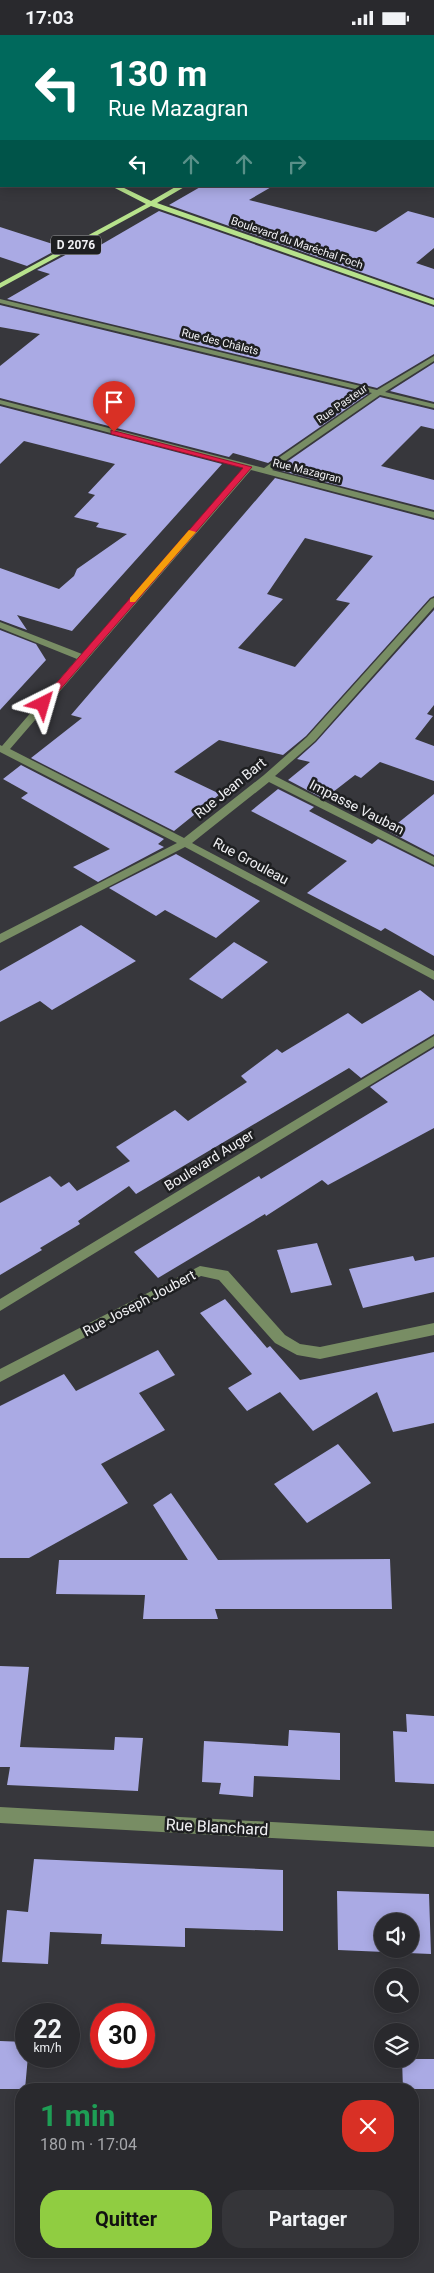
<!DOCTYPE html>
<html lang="fr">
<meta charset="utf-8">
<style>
body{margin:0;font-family:Roboto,sans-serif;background:#353539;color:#f1f3f6;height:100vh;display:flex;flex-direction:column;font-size:19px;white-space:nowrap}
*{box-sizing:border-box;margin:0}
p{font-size:16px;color:#a5a6aa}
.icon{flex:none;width:28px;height:28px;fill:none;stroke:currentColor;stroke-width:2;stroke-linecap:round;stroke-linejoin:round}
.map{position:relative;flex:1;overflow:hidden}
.side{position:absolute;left:15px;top:2048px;width:404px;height:175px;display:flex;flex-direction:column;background:#29292d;border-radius:20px;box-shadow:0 2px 12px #0003,0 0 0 1px #454549}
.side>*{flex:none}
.top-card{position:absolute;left:0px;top:0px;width:435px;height:152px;box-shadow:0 2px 12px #0003,0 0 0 1px #454549;background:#00695c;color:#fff;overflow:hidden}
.controls{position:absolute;left:374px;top:1878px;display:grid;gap:10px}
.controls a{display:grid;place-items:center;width:45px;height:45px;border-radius:50%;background:#29292d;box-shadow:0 2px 12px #0003,0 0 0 1px #454549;font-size:25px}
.speed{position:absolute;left:15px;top:1968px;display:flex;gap:10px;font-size:25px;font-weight:700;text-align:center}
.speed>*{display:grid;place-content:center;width:65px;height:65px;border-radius:50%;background:#29292d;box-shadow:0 2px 12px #0003,0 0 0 1px #454549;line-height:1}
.speed small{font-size:12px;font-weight:400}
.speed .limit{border:8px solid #d22;background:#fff;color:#111}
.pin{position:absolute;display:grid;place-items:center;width:42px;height:42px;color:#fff;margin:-51px -21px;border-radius:50% 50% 50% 0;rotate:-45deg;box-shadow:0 0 5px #0007}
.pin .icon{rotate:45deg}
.me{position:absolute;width:55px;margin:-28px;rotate:40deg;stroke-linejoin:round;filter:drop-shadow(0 0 4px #0008)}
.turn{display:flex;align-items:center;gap:18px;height:105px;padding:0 25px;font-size:22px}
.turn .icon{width:65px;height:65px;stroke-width:2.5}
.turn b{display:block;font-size:35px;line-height:42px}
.lanes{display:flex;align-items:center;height:48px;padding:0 25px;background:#0003;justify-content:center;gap:25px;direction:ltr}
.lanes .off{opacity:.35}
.round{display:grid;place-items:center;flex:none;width:52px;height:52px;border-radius:20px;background:#353539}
.headline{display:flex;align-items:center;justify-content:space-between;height:85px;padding:0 25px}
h1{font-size:30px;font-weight:700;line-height:38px;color:#1e9e55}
.cta{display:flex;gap:10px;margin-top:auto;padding:10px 25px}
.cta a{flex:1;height:58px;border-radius:20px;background:#90cd41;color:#111;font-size:20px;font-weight:700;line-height:58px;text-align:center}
.cta a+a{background:#353539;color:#f1f3f6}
.status{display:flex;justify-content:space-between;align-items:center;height:35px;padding:0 25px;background:#29292d;direction:ltr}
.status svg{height:14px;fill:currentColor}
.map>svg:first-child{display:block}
.building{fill:#aaaae4;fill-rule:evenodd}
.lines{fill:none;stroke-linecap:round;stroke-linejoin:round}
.minor{fill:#788d64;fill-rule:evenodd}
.major{fill:#b7e28c;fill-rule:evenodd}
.route{fill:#e11d48;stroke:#92132f}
.slow{fill:#f59e0b}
.labels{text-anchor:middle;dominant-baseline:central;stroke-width:5;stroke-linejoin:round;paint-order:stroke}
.far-street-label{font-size:11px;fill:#f0f0f3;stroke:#1e1f21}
.shield{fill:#1e1f21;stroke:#b1b1b4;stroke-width:1}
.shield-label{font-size:12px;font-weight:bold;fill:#f0f0f3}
.street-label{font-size:14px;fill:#f0f0f3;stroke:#1e1f21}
.near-street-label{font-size:16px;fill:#f0f0f3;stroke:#1e1f21}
</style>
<div class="status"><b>17:03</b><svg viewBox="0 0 49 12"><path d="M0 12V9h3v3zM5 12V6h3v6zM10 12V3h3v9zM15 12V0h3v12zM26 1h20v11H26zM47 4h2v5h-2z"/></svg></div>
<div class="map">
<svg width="434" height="2238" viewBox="0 0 434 2238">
<rect width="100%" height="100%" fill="#37373c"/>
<!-- building -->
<path class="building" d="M 202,151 L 273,151 L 249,165 L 376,197 L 408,176 L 434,183 L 434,213 L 416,228 L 434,234 L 434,263 L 169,170 Z
M 159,176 L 434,272 L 434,319 L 377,353 L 7,264 L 50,239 L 37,235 L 73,216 L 85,219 Z
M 0,192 L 62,212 L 27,231 L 0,222 Z
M 0,270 L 368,359 L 268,428 L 233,418 L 229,422 L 0,363 L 0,331 L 40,299 L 0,292 Z
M 434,328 L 434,367 L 390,356 Z
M 380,362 L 434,375 L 434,394 L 421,391 L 381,431 L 434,445 L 434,475 L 282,436 L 285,432 L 281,431 Z
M 0,371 L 222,429 L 72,596 L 17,580 L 27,595 L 0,585 L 0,533 L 59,554 L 74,541 L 77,534 L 127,499 L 96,492 L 99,488 L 74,482 L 95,460 L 88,458 L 115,429 L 24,406 L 0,429 Z
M 275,443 L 434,485 L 434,561 L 430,563 L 306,701 L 283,720 L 219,705 L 174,737 L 220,759 L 174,796 L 31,723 L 82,683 L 71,680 ZM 305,503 L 373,521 L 336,565 L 350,568 L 295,632 L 238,613 L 283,564 L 267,559 Z
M 434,575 L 434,670 L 427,679 L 433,681 L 415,704 L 434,711 L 434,746 L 380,727 L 361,743 L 355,740 L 324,764 L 288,745 L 310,727 L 297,724 L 316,707 Z
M 0,595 L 36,609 L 46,625 L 0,675 Z
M 21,730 L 164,804 L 158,809 L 164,812 L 98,847 L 73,832 L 110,814 L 21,763 L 28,758 L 3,744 Z
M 278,754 L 314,772 L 309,776 L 372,809 L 378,804 L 434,832 L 434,921 L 385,893 L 381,896 L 307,858 L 347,826 L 251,776 Z
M 434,759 L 434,820 L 388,796 Z
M 176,819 L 260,866 L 216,903 L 165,875 L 156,881 L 109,853 Z
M 81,890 L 136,926 L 52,975 L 40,966 L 0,987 L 0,936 Z
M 234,907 L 268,927 L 222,964 L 189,944 Z
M 420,955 L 434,966 L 434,999 L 361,1043 L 349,1033 L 136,1159 L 129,1151 L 78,1186 L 80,1189 L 40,1213 L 42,1215 L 0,1240 L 0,1168 L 50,1141 L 61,1152 L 69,1147 L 77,1156 L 130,1126 L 116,1112 L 175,1075 L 188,1086 L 247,1047 L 241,1041 L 277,1014 L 282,1018 L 348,978 L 362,989 Z
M 434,1013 L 434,1093 L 328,1150 L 322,1145 L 266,1181 L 265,1179 L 158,1243 L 134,1217 L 259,1141 L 261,1144 L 388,1067 L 370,1052 Z
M 317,1208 L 332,1250 L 291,1258 L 277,1215 Z
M 413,1221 L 415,1226 L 434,1222 L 434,1257 L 363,1273 L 349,1234 Z
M 225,1264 L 267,1313 L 270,1311 L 300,1345 L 434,1317 L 434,1388 L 393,1397 L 377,1357 L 313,1396 L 280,1357 L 247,1376 L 228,1353 L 252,1339 L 200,1278 Z
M 158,1315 L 175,1340 L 139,1358 L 165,1395 L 101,1429 L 128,1468 L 29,1523 L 0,1523 L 0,1371 L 64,1339 L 76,1356 Z
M 338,1409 L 371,1448 L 307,1488 L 274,1449 Z
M 171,1458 L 218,1525 L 390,1524 L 392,1574 L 215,1574 L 218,1584 L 143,1584 L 145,1560 L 56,1559 L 59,1525 L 188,1525 L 153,1470 Z
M 0,1631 L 29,1632 L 20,1712 L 114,1715 L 115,1702 L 143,1703 L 138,1756 L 7,1750 L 10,1732 L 0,1732 Z
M 406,1679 L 434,1681 L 434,1749 L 395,1747 L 393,1696 L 407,1697 Z
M 289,1695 L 340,1698 L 340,1745 L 254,1741 L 253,1762 L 219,1759 L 221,1748 L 202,1747 L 204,1706 L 288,1711 Z
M 34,1824 L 283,1835 L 283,1896 L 185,1893 L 185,1912 L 101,1909 L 102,1899 L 50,1897 L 48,1929 L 2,1927 L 7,1875 L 28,1877 Z
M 337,1856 L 429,1859 L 431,1919 L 338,1915 ZM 382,1886 L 410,1886 L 410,1914 L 382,1914 Z
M 0,2006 L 26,2007 L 26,2021 L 28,2021 L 25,2054 L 0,2054 Z
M 402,2024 L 434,2024 L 434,2054 L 403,2054 Z"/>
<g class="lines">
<!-- minor -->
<path class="minor" d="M 58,0 L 64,0 L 65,1 L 59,1 Z
M 356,0 L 364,0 L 365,1 L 357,1 Z
M 0,264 L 377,355 L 434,321 L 434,326 L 385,357 L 434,369 L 434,373 L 380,360 L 272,435 L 434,477 L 434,483 L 251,435 L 10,714 L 184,803 L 264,740 L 307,702 L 431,564 L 434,563 L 434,572 L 315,706 L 275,741 L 434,822 L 434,830 L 269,747 L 192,808 L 434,936 L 434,945 L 185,812 L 0,908 L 0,899 L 177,808 L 0,717 L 0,710 L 2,711 L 77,624 L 0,593 L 0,587 L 82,619 L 244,433 L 0,369 L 0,365 L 264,433 L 372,358 L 0,268 Z
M 434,1001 L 434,1011 L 0,1276 L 0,1264 Z
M 200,1231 L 228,1236 L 285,1300 L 300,1309 L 320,1312 L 434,1288 L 434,1300 L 320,1324 L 297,1320 L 275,1308 L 219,1245 L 201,1241 L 0,1347 L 0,1334 Z
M 0,1772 L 434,1796 L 434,1812 L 0,1788 Z"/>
<!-- major -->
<path class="major" d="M 0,95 L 1,95 L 1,99 L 0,99 Z
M 111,151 L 120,151 L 151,166 L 177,151 L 186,151 L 157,168 L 434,265 L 434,270 L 151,171 L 0,253 L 0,248 L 146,169 Z"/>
</g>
<!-- route -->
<path class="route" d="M 111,395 L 252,432 L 46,671 L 40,671 L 40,667 L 243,433 L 111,399 Z"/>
<!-- slow -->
<path class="slow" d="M 189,495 L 196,497 L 135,567 L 130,567 L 130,563 Z"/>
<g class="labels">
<!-- far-street labels -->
<g class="far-street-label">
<text transform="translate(297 208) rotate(19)">Boulevard du Maréchal Foch</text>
<text transform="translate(220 307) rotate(14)">Rue des Châlets</text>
<text transform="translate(342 369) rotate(-35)">Rue Pasteur</text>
<text transform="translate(307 436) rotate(14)">Rue Mazagran</text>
</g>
<!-- shield labels -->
<rect class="shield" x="51" y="200.5" width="50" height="19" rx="4"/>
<g class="shield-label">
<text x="76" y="210">D 2076</text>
</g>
<!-- street labels -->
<g class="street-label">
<text transform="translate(230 753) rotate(-39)">Rue Jean Bart</text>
<text transform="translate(357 772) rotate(27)">Impasse Vauban</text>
<text transform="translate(251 826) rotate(28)">Rue Grouleau</text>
<text transform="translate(209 1125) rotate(-32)">Boulevard Auger</text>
<text transform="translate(139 1268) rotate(-28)">Rue Joseph Joubert</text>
</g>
<!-- near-street labels -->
<g class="near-street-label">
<text transform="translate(217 1792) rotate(3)">Rue Blanchard</text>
</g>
</g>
</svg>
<div class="controls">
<a><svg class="icon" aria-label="sound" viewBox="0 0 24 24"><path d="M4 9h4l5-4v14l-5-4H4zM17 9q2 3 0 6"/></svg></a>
<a><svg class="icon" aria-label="search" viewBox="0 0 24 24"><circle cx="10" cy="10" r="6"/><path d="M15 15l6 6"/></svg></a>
<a><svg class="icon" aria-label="layers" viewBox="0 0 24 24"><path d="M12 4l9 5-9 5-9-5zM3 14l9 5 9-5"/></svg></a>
</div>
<div class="speed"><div>22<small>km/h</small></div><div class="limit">30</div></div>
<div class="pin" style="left:114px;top:397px;background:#d93025"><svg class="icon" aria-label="arrive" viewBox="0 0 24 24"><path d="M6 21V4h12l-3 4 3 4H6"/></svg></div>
<svg class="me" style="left:43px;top:669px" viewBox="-20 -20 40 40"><path d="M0-17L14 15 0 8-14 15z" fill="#e11d48" stroke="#fff" stroke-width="4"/></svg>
<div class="top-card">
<div class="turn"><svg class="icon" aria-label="left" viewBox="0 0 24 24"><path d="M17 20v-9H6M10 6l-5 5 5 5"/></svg><div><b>130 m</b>Rue Mazagran</div></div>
<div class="lanes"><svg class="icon" aria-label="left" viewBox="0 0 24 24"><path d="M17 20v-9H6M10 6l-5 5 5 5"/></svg><svg class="icon off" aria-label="ahead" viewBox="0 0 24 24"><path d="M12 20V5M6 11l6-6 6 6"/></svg><svg class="icon off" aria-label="ahead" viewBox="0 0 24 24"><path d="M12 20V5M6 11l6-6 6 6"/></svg><svg class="icon off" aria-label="right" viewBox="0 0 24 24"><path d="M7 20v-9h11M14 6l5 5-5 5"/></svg></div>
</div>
<section class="side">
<div class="headline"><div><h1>1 min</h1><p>180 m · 17:04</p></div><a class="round" style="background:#d93025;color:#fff"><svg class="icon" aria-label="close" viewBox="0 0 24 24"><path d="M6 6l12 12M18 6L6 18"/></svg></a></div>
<div class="cta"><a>Quitter</a><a>Partager</a></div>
</section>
</div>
